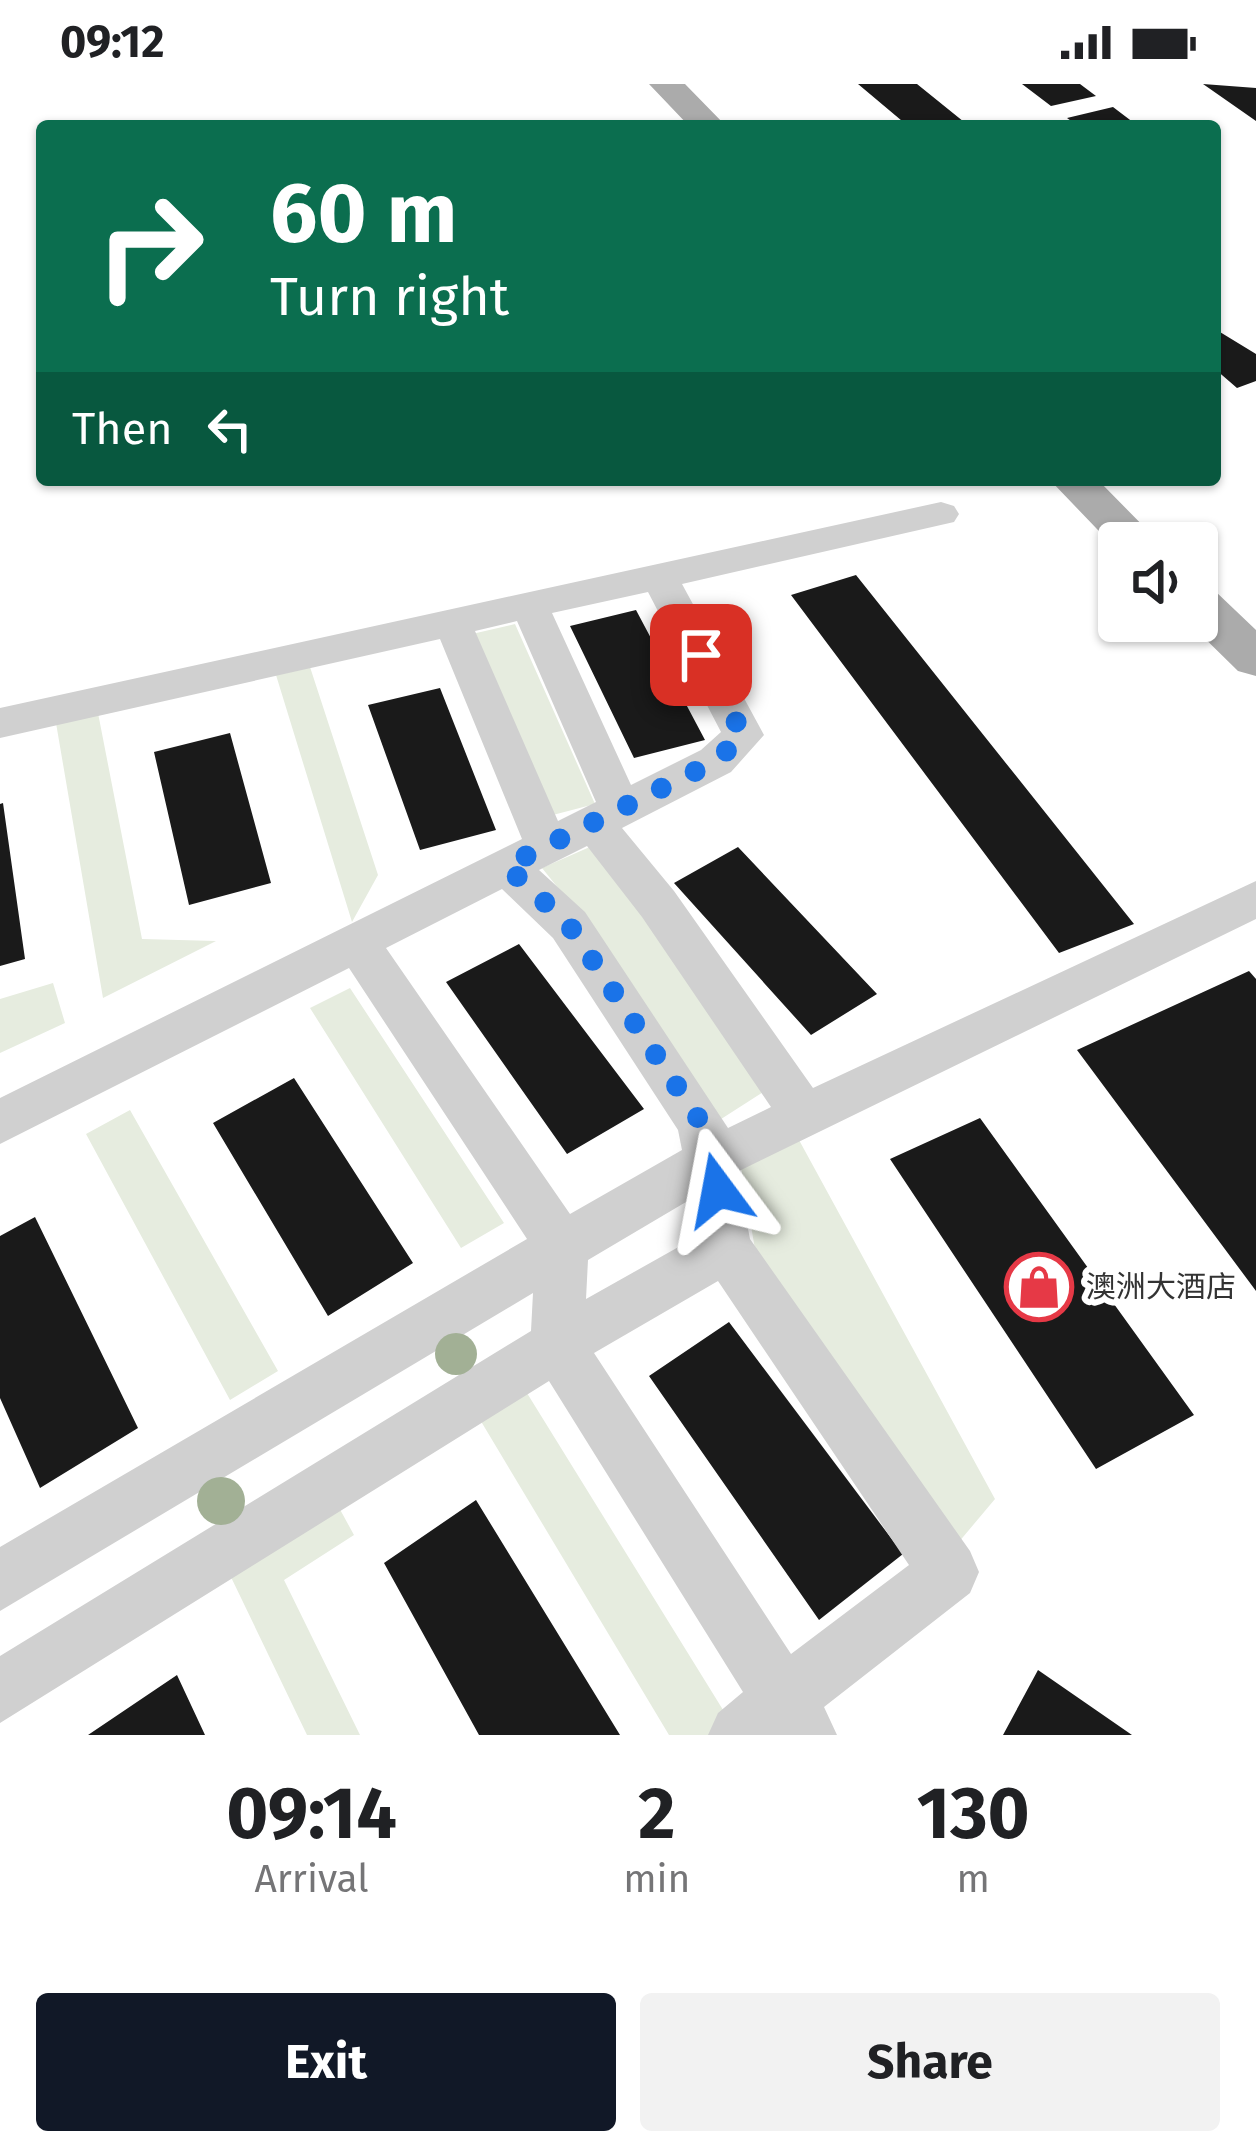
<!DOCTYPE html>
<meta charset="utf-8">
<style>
body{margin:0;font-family:"Fira Sans","Noto Sans SC",sans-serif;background:#f2f2f2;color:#202124;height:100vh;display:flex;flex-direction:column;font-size:45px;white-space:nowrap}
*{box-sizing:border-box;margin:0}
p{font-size:39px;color:#757577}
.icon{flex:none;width:66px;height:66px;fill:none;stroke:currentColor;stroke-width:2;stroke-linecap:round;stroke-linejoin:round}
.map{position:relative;height:1651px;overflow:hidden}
.sheet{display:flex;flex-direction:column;background:#fff;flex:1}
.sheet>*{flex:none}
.guide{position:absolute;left:36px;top:36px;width:1185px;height:366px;border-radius:12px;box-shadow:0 3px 9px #0004;background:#0b6e4f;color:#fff;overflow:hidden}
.controls{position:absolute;left:1098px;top:438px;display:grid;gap:24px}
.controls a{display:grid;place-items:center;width:120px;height:120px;border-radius:12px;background:#fff;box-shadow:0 3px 9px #0004;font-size:60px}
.pin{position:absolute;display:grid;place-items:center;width:102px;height:102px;color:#fff;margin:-51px;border-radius:24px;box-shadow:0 6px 18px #0006}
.me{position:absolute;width:132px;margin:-66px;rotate:347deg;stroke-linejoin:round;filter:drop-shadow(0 0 9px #0008)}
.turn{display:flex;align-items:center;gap:42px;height:252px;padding:0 36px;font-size:54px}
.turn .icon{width:156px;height:156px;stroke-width:2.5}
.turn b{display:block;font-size:84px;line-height:102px}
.then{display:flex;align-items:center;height:114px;padding:0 36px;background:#0003;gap:24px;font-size:45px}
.eta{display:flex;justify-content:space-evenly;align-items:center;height:204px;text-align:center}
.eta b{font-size:72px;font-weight:700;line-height:84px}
.cta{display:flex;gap:24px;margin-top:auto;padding:24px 36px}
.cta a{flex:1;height:138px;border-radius:12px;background:#111827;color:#fff;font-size:48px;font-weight:700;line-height:138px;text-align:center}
.cta a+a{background:#f2f2f2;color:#202124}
.status{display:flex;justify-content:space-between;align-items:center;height:84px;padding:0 60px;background:#fff;direction:ltr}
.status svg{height:33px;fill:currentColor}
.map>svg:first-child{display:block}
.green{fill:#e6ecdf}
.building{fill:#1a1a1a}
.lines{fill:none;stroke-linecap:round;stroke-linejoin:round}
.minor{fill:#d0d0d0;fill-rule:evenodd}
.major{fill:#ababab;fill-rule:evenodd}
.tree{fill:#a2b095}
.route{stroke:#1a73e8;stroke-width:21;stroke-dasharray:0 37.8}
.labels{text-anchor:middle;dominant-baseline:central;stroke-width:12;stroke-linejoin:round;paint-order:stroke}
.poi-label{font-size:30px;fill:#333;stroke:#fff;text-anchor:start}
</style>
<div class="status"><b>09:12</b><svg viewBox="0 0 49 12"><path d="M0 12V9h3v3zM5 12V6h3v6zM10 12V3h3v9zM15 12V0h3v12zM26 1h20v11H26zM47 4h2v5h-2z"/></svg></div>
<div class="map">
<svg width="1256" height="1651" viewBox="0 0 1256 1651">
<rect width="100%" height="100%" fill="#fff"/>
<!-- green -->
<path class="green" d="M 515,540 L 595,720 L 549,732 L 472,550 Z
M 310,583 L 378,791 L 352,838 L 276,591 Z
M 98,629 L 142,855 L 216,857 L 103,914 L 56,639 Z
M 592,762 L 768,1005 L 718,1037 L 592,846 L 542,784 Z
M 53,899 L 65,939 L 0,969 L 0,915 Z
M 350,904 L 504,1139 L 461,1164 L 310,924 Z
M 130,1026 L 278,1287 L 230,1316 L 86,1050 Z
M 799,1056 L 995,1415 L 958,1459 L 757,1177 L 741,1083 Z
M 522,1301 L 733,1642 L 721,1651 L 669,1651 L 476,1329 Z
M 337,1420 L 354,1451 L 284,1496 L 360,1651 L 307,1651 L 229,1489 Z"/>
<!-- building -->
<path class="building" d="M 858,0 L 917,0 L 969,42 L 908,42 Z
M 1022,0 L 1080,0 L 1096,12 L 1051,22 Z
M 1203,0 L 1256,4 L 1256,37 Z
M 1113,23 L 1138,42 L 1078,42 L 1067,34 Z
M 1215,245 L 1256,270 L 1256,297 L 1237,304 L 1215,285 Z
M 856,491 L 1134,840 L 1059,869 L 791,511 Z
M 636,526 L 705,656 L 634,674 L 570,542 Z
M 440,604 L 496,746 L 420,766 L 368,621 Z
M 230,649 L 271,799 L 189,821 L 154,668 Z
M 3,719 L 25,875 L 0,882 L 0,720 Z
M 738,763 L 877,910 L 811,951 L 674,799 Z
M 519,860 L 644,1025 L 567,1070 L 446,898 Z
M 1249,887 L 1256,895 L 1256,1207 L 1077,966 Z
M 294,994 L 413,1179 L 328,1232 L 213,1039 Z
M 980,1034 L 1194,1331 L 1096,1385 L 890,1075 Z
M 35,1133 L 138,1344 L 40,1404 L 0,1314 L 0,1152 Z
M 729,1238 L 903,1470 L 819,1536 L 649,1292 Z
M 476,1416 L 620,1651 L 479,1651 L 384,1479 Z
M 1038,1586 L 1132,1651 L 1003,1651 Z
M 177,1591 L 205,1651 L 88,1651 Z"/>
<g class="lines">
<!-- minor -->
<path class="minor" d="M 941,418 L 954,422 L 959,430 L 954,438 L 682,500 L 764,651 L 731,688 L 622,744 L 674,807 L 813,1004 L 1256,797 L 1256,835 L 737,1088 L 750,1155 L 970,1467 L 979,1488 L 970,1509 L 824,1623 L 837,1651 L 708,1651 L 718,1629 L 743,1608 L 549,1297 L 0,1639 L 0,1572 L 531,1247 L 533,1209 L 0,1527 L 0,1463 L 527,1155 L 349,884 L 0,1060 L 0,1014 L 522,755 L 440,555 L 0,654 L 0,624 ZM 648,508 L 721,648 L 701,666 L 631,701 L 552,529 ZM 517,537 L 596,718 L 558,737 L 475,547 ZM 587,762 L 642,833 L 771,1023 L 728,1044 L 585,828 L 539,786 ZM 502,805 L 553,854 L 678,1046 L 682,1066 L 570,1130 L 386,864 ZM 691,1115 L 698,1152 L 586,1215 L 588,1176 ZM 718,1197 L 909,1481 L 791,1570 L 594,1269 Z"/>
<!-- major -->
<path class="major" d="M 649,0 L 685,0 L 726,42 L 689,42 Z
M 1050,396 L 1098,396 L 1160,459 L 1119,459 L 1119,468 Z
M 1197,502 L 1214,506 L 1256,546 L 1256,592 L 1238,587 L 1187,537 L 1197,537 Z"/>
</g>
<!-- trees -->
<g class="tree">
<circle cx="456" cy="1270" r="21"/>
<circle cx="221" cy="1417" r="24"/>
</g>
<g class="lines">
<!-- route -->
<path class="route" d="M 701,571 L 743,651 L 716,677 L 506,782 L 569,841 L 702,1040 L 718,1106"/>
</g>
<!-- icons -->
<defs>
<g id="shop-ring" transform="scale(3.45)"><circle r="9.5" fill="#fff" stroke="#e63946" stroke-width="1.5"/><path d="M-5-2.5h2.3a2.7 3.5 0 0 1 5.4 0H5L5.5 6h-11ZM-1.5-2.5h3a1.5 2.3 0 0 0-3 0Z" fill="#e63946"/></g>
</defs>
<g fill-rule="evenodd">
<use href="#shop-ring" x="1039" y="1203"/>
</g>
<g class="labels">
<!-- poi labels -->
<g class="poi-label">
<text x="1086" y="1203">澳洲大酒店</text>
</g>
</g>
</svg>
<div class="controls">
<a><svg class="icon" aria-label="sound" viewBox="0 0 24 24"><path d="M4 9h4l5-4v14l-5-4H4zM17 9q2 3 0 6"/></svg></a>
</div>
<div class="pin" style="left:701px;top:571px;background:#d93025"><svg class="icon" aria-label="arrive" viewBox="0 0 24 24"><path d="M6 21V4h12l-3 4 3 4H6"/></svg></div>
<svg class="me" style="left:718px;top:1106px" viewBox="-20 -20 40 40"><path d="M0-17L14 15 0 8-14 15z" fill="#1a73e8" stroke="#fff" stroke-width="4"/></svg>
<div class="guide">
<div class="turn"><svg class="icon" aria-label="right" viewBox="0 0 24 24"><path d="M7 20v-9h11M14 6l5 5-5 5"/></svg><div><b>60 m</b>Turn right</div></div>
<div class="then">Then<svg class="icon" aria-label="left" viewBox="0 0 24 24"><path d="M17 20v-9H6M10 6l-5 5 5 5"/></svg></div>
</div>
</div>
<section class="sheet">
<div class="eta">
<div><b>09:14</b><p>Arrival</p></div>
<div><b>2</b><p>min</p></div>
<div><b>130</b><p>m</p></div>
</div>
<div class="cta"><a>Exit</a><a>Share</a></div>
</section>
